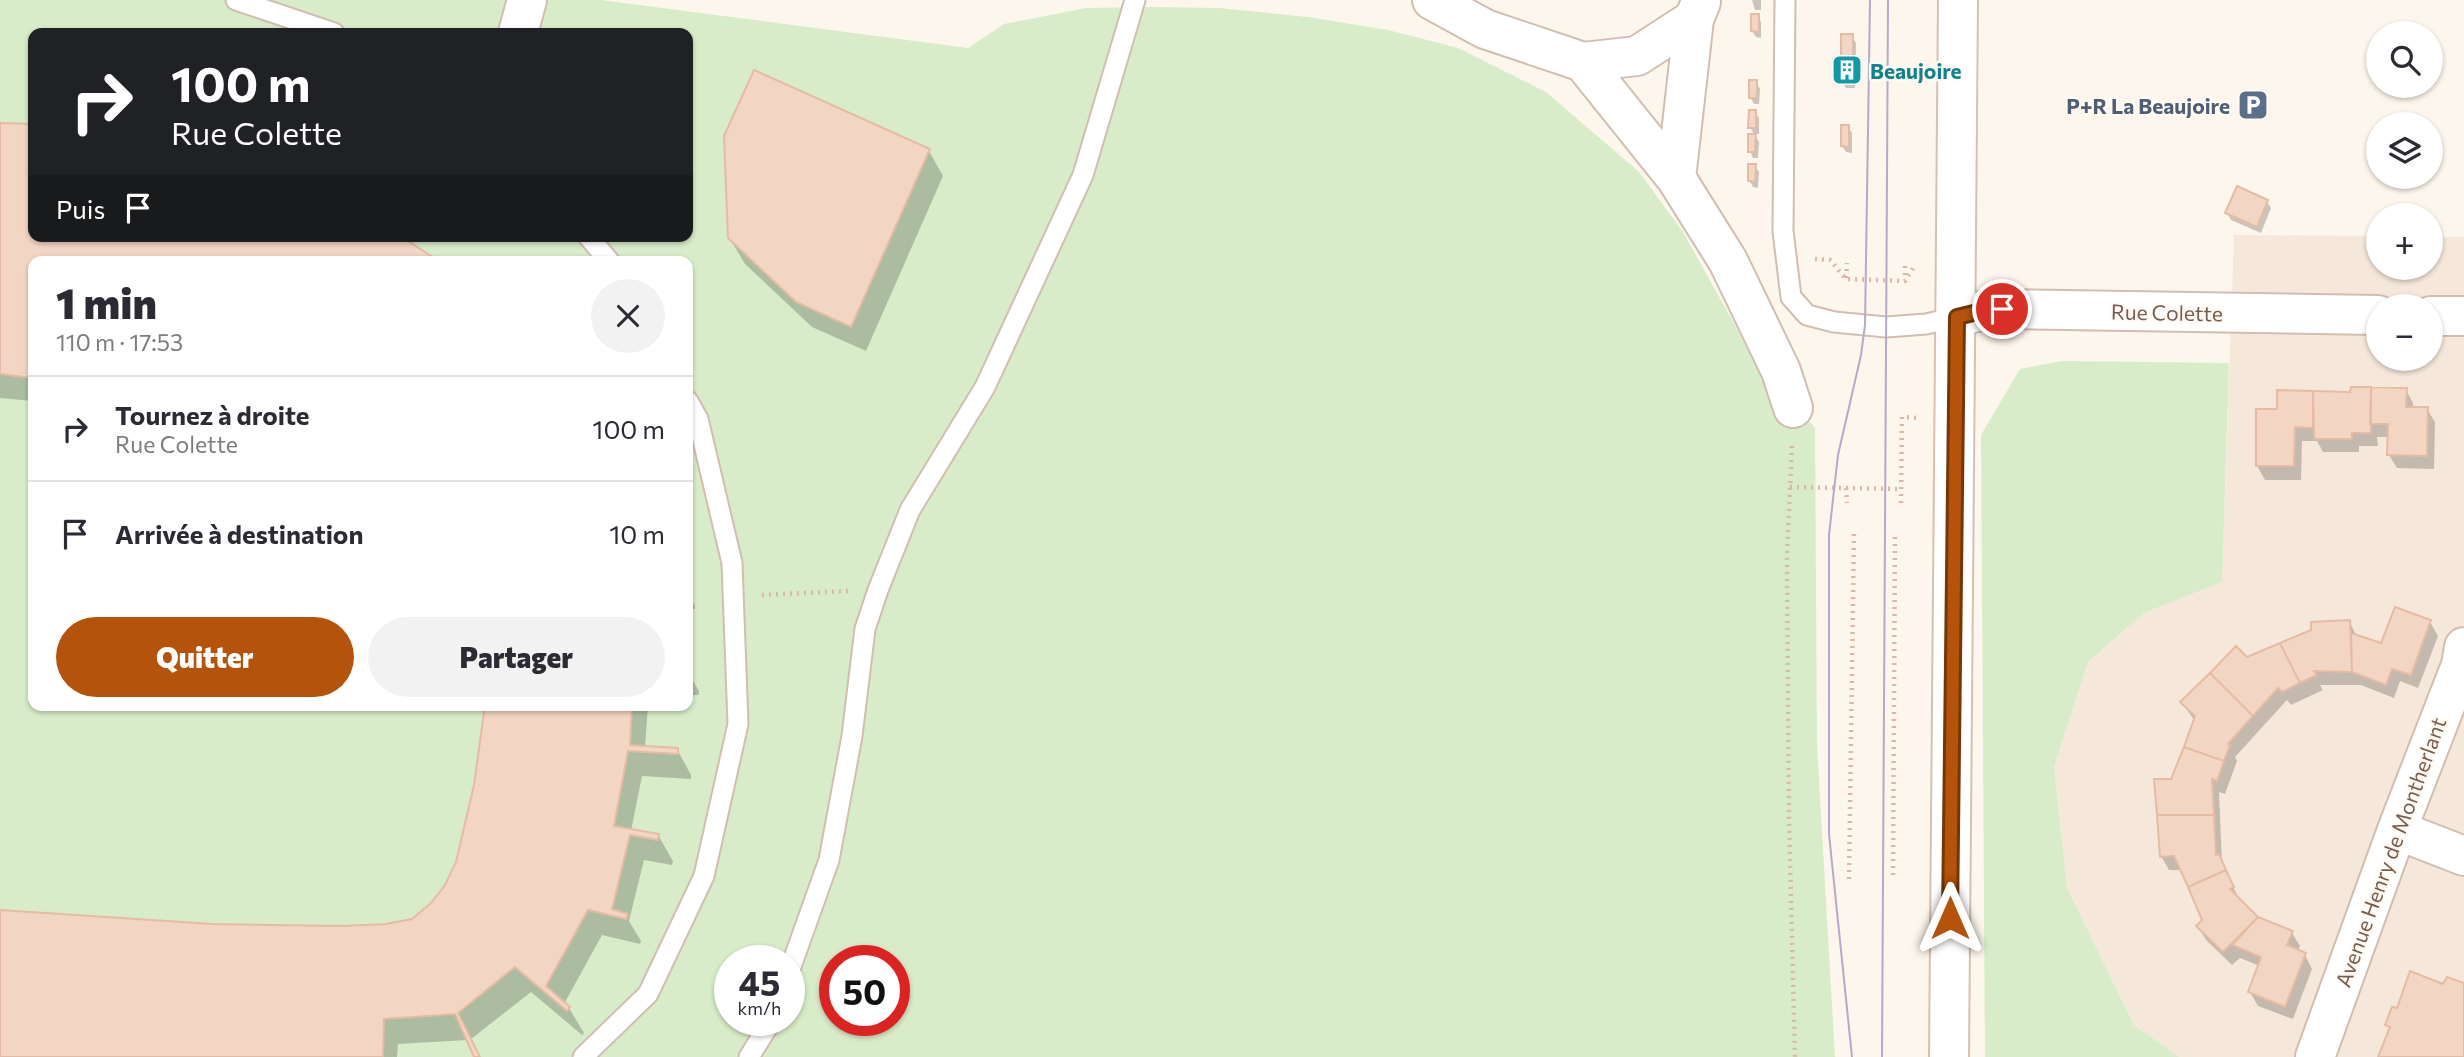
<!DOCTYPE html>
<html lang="fr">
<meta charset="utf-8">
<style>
body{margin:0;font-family:Commissioner,sans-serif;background:#f2f2f3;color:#2b2b33;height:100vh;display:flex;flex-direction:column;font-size:26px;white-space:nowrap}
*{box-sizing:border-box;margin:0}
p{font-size:23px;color:#7c7c81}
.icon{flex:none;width:38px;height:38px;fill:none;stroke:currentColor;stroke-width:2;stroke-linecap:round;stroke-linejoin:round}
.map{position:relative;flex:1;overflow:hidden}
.sheet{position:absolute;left:28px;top:256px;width:665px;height:455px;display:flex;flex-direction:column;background:#fff;border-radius:14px;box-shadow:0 2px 5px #0004}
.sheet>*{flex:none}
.guide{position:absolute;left:28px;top:28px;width:665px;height:214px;border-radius:14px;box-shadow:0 2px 5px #0004;background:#202124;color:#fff;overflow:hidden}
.controls{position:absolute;left:2366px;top:21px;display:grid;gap:14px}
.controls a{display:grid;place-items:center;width:77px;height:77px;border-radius:50%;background:#fff;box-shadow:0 2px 5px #0004;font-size:35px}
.speed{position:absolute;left:714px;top:945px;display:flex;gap:14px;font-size:35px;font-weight:700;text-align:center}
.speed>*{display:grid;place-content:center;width:91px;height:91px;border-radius:50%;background:#fff;box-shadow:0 2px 5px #0004;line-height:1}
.speed small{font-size:18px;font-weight:400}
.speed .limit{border:10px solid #d22;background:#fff;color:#111}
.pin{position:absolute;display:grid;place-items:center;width:60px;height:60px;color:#fff;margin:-30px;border:4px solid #fff;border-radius:50%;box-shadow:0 2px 7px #0007}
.me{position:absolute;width:77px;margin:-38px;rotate:0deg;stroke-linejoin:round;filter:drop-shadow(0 0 5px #0008)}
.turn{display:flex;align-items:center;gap:24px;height:147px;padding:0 28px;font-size:32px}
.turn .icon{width:91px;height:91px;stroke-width:2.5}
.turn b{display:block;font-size:49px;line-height:60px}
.then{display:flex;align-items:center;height:66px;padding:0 28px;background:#0003;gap:14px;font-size:26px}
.round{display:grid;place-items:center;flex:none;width:74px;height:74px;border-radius:37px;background:#f2f2f3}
.summary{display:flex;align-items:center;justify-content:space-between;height:119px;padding:0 28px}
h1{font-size:42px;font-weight:800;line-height:52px}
.action{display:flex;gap:14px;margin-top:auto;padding:14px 28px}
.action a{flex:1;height:80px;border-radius:42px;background:#b45309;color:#fff;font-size:28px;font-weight:800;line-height:80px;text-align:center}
.action a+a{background:#f2f2f3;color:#2b2b33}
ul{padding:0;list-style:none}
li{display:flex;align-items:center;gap:21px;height:105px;padding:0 28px;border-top:2px solid #e1e1e2}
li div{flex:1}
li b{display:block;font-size:26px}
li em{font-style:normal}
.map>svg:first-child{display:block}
.residential{fill:#f5e8da;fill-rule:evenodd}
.green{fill:#d8ecc9;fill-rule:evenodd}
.shadow{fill:#0003}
.building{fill:#f3d5c3;stroke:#e6bba3;stroke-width:2}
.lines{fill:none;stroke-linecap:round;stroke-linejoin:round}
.lane-casing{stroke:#d1beb0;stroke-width:23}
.street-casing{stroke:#d1beb0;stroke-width:42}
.secondary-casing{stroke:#d6c0b0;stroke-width:42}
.path{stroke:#d9b8a5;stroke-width:4.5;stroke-dasharray:2 5;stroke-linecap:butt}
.lane{stroke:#fff;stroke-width:19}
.street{stroke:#fff;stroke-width:38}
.secondary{stroke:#fff;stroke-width:38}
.tram{stroke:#b9a8c9;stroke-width:2}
.route-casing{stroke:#753606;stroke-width:18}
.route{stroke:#b45309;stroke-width:12}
.labels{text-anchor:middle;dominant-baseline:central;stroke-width:5;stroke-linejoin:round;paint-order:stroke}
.culture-label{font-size:21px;font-weight:bold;fill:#0d838f;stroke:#fffaf3;text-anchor:start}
.service-label{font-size:21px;font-weight:bold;fill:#4e5e75;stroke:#fffaf3;text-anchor:end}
.street-label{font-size:21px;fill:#7a5c4d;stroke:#fffaf3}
</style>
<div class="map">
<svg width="2464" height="1057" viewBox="0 0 2464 1057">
<rect width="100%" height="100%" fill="#fdf6ec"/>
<!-- residential -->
<path class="residential" d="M 2234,235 L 2378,236 L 2378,268 L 2431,268 L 2431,237 L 2464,237 L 2464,1057 L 2180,1057 L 2134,1025 L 2067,888 L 2054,767 L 2088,662 L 2144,613 L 2222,582 ZM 2378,306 L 2431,306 L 2431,359 L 2378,359 Z"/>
<!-- green -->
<path class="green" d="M 0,0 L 601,0 L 968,48 L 1004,24 L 1086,8 L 1150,7 L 1219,8 L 1308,17 L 1388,30 L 1458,48 L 1546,92 L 1639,172 L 1683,232 L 1750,352 L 1815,428 L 1817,746 L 1835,1057 L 0,1057 ZM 33,33 L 688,33 L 688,236 L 33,236 ZM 33,261 L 688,261 L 688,705 L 33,705 ZM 730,961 L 789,961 L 789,1020 L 730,1020 ZM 835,961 L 894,961 L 894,1020 L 835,1020 Z
M 2062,361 L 2229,363 L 2222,582 L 2144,613 L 2088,662 L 2054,767 L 2067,888 L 2134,1025 L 2180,1057 L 1985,1057 L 1981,435 L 2020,369 Z"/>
<!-- shadow -->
<path class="shadow" d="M 1752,0 L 1761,0 L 1761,10 L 1755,10 Z
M 1758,16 L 1761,22 L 1761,38 L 1756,37 L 1752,31 Z
M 1852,36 L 1856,43 L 1855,88 L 1846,88 L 1842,82 Z
M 1756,82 L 1760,89 L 1759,104 L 1754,104 L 1750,97 Z
M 1755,112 L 1759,118 L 1759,134 L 1754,134 L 1759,142 L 1758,158 L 1753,158 L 1750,151 L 1755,136 L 1750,127 Z
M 0,125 L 33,126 L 33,401 L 0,398 Z
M 1848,127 L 1852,133 L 1852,153 L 1846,152 L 1842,146 Z
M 929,151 L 943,176 L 866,351 L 812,327 L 745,264 L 729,237 Z
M 1755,166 L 1759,172 L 1758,188 L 1753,187 L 1750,181 Z
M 2267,202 L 2271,208 L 2261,233 L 2231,220 L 2227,213 Z
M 2406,390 L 2413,403 L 2413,409 L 2427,409 L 2435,422 L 2434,469 L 2397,468 L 2389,455 L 2389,437 L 2377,437 L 2378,446 L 2359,446 L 2359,452 L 2323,452 L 2317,441 L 2302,441 L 2301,480 L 2265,480 L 2257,466 L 2279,411 L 2279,392 L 2352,393 Z
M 688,593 L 695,606 L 695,609 L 688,609 Z
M 2349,621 L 2357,637 L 2382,645 L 2430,622 L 2438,636 L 2418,688 L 2400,681 L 2394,698 L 2361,685 L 2320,685 L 2323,690 L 2291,705 L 2287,700 L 2235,757 L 2237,761 L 2225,794 L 2219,792 L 2222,864 L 2240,901 L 2257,918 L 2292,933 L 2300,946 L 2297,952 L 2305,955 L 2312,969 L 2293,1019 L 2258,1006 L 2250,992 L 2260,966 L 2240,958 L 2232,965 L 2206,940 L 2198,926 L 2204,920 L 2182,870 L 2169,870 L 2161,856 L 2172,780 L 2195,721 L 2182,703 L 2247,659 Z
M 688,672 L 699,691 L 699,695 L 688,695 Z
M 486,705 L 648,705 L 645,748 L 677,749 L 691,775 L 691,779 L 642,776 L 631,831 L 658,835 L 673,861 L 672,865 L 644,860 L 629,921 L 641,941 L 640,944 L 602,935 L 564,1004 L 569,1008 L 584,1033 L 582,1035 L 531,992 L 471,1039 L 480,1057 L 476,1057 L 468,1040 L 398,1044 L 397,1057 L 0,1057 L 0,911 L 212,926 L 343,928 L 386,926 L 413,921 L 432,905 L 447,886 L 458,863 L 476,785 Z"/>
<!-- building -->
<path class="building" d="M 1751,14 L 1759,14 L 1759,32 L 1751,31 Z
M 1841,34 L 1853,34 L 1853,82 L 1841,82 Z
M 754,70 L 930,149 L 851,327 L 796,302 L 728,238 L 724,136 Z
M 1749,80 L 1757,80 L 1757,98 L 1749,98 Z
M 1749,110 L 1756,110 L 1756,128 L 1748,128 Z
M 0,123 L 33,124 L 33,236 L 400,236 L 439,261 L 33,261 L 33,378 L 0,374 Z
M 1841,125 L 1849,125 L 1849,147 L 1841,146 Z
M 1748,134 L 1756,134 L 1755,152 L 1748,152 Z
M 1748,164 L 1756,164 L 1755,182 L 1748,181 Z
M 2237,186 L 2268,200 L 2257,227 L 2225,213 Z
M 2351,387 L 2371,387 L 2371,433 L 2352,433 L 2352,439 L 2314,439 L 2313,391 L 2350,392 Z
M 2371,387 L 2407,388 L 2406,407 L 2428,407 L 2427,456 L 2387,455 L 2388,424 L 2370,424 Z
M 2277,390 L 2313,391 L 2313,428 L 2295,427 L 2294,466 L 2256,466 L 2256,409 L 2277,409 Z
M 2395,607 L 2431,620 L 2411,675 L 2392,669 L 2386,685 L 2352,672 L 2351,633 L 2381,643 Z
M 2350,620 L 2352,672 L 2314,671 L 2317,675 L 2300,683 L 2280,643 L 2311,630 L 2311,622 Z
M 2280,643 L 2300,683 L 2282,692 L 2278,688 L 2253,716 L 2210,673 L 2236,646 L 2247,657 Z
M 2210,673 L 2253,716 L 2228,744 L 2230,745 L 2224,761 L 2184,747 L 2195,716 L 2180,702 Z
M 485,705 L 632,705 L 630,745 L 678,748 L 678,754 L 628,751 L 614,826 L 659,834 L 658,840 L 630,835 L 612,909 L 628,914 L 626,919 L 588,910 L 546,986 L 570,1007 L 567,1011 L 515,967 L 458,1013 L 480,1057 L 474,1057 L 455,1014 L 384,1019 L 383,1057 L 0,1057 L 0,910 L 212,924 L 343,926 L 386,924 L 412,919 L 431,903 L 445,885 L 456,862 L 474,785 Z
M 2184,747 L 2224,761 L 2217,781 L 2212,779 L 2214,815 L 2157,815 L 2154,779 L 2171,779 Z
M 2157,815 L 2214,815 L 2216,855 L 2219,854 L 2226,870 L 2188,887 L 2174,856 L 2160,857 Z
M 2226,870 L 2234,887 L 2230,889 L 2258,917 L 2223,952 L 2196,926 L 2202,920 L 2188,887 Z
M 2258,917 L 2293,931 L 2287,945 L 2306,953 L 2285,1007 L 2248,992 L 2261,957 L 2232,945 Z
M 2410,971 L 2443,984 L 2447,977 L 2464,983 L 2464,1057 L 2378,1057 L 2390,1027 L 2385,1025 L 2392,1007 L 2397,1008 Z"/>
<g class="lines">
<!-- lane casing -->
<g class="lane-casing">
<path id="lane" d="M 236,0 L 334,33
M 1785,0 L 1783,231 L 1791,297 L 1807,315 L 1834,322 L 1886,327 L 1926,324 L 1957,317
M 588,236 L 609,261
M 789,972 L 829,860 L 852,736 L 865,629 L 878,590 L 910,510 L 985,387 L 1083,175 L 1135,0
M 583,1057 L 648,994 L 704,876 L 738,724 L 732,563 L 698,419 L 688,401
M 749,1057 L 772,1020"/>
</g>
<!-- street casing -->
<g class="street-casing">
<path id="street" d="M 1432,0 L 1485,29 L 1583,62 L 1676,178 L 1728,261 L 1781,371 L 1793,408
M 518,33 L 527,0
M 1583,62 L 1637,56 L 1694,19 L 1701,2
M 1676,178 L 1694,19
M 2431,316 L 2464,316
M 1957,317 L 1985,310 L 2002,309 L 2378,315
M 2397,830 L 2464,856
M 2315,1057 L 2397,830 L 2461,665 L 2464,647"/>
</g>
<!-- secondary casing -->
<g class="secondary-casing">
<path id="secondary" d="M 1949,1057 L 1958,0"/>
</g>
<!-- path -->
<path class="path" d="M 1815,259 L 1830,260 L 1846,279 L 1905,281 L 1915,265
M 1905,266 L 1905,280
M 1846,278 L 1847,263
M 1792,446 L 1787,555 L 1789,819 L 1795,1057
M 1790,487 L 1901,489
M 1846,488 L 1847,503
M 1901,503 L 1902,417 L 1917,418
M 762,595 L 848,591
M 1893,875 L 1895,533
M 1849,879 L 1854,533"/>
<!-- lane -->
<use href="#lane" class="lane"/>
<!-- street -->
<use href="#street" class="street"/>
<!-- secondary -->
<use href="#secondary" class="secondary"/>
<!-- tram -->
<path class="tram" d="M 1852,1057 L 1829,834 L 1829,535 L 1838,455 L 1861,355 L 1865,325 L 1870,0
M 1882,1057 L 1888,0"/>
</g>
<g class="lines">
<!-- route casing -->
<g class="route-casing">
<path id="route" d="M 1950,918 L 1957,317 L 1986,310 L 2002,309"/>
</g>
<!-- route -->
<use href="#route" class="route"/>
</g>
<!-- icons -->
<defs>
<g id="building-square" transform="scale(1.575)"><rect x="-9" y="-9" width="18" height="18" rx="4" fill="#0f9aa8" stroke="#fffaf3"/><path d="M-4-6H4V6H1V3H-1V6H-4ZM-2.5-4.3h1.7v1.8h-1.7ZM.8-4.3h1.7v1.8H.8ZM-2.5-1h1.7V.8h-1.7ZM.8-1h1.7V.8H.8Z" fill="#fff"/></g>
<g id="parking-square" transform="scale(1.575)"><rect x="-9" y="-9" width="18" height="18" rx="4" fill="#5c6f8a" stroke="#fffaf3"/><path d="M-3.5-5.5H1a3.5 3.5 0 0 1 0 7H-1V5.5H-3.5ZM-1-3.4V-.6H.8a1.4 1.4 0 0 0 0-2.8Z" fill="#fff"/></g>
</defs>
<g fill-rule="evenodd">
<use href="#building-square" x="1847" y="70"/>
<use href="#parking-square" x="2253" y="105"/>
</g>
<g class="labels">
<!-- culture labels -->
<g class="culture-label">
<text x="1870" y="70">Beaujoire</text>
</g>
<!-- service labels -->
<g class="service-label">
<text x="2230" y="105">P+R La Beaujoire</text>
</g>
<!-- street labels -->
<g class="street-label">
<text transform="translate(2167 312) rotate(1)">Rue Colette</text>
<text transform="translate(2390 852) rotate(-70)">Avenue Henry de Montherlant</text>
</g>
</g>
</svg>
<div class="controls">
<a><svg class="icon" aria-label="search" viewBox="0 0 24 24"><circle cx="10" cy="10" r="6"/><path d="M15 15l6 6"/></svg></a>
<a><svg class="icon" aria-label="layers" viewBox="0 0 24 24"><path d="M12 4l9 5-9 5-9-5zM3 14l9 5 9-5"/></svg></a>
<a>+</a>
<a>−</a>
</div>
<div class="speed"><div>45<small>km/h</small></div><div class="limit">50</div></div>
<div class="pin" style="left:2002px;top:309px;background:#d93025"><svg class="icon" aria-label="arrive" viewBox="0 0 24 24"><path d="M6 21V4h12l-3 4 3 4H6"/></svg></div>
<svg class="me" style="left:1950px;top:918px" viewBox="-20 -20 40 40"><path d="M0-17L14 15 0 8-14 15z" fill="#b45309" stroke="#fff" stroke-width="4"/></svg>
<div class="guide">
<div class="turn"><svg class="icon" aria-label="right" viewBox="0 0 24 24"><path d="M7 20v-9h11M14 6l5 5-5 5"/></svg><div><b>100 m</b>Rue Colette</div></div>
<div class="then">Puis<svg class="icon" aria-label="arrive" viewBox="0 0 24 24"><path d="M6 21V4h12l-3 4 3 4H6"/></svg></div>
</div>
<section class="sheet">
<div class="summary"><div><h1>1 min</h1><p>110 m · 17:53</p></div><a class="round"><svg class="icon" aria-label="close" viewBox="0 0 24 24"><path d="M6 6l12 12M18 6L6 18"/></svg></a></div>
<ul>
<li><svg class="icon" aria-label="right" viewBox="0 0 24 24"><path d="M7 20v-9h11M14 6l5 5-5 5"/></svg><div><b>Tournez à droite</b><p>Rue Colette</p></div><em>100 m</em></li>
<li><svg class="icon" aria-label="arrive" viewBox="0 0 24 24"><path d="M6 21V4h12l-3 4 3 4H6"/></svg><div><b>Arrivée à destination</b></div><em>10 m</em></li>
</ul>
<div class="action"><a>Quitter</a><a>Partager</a></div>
</section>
</div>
